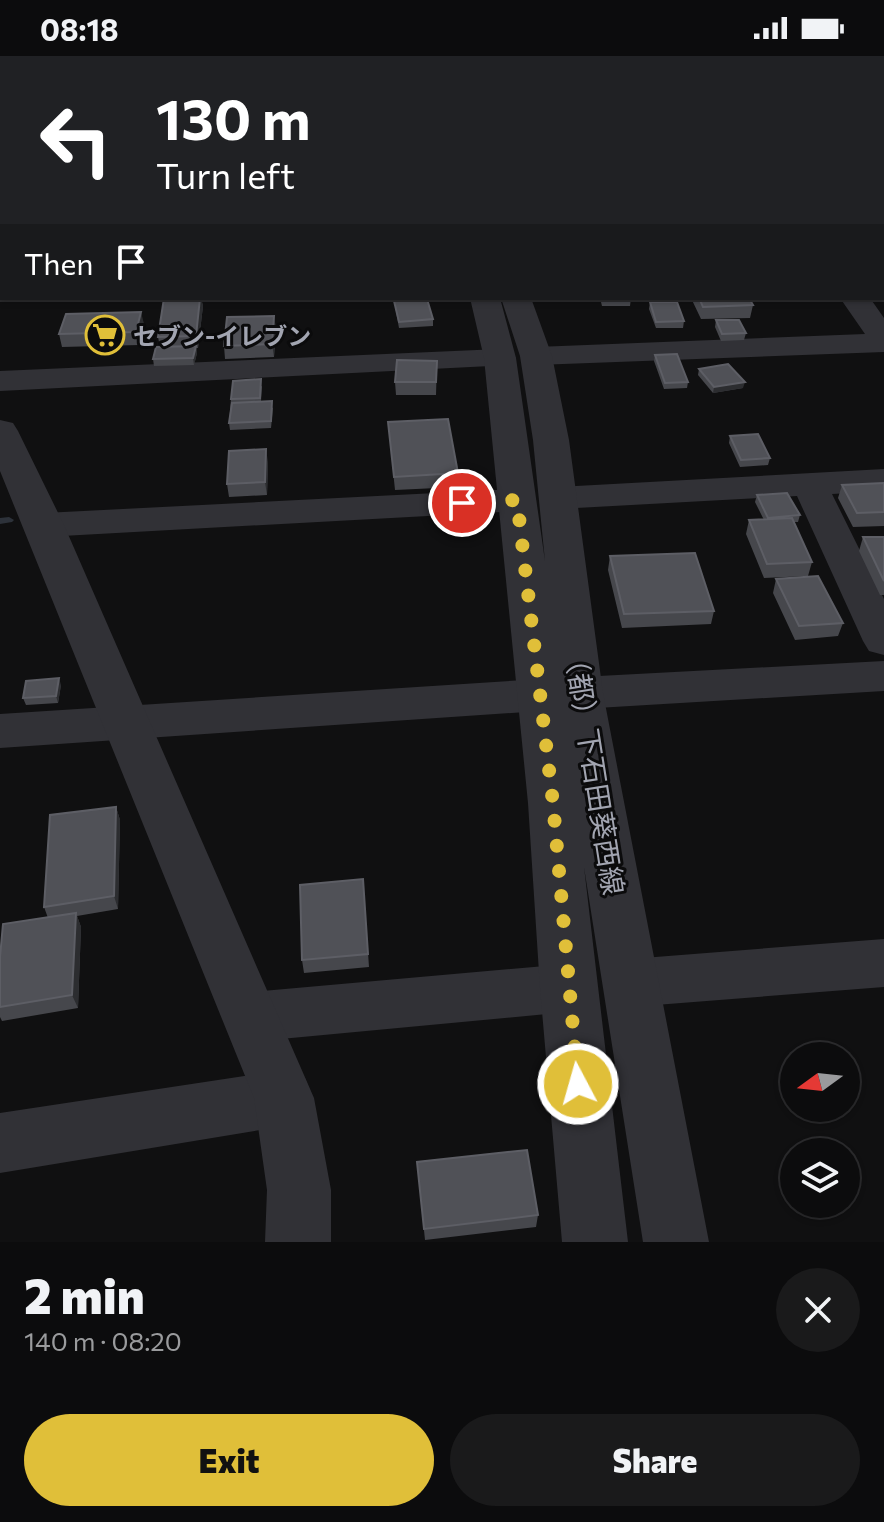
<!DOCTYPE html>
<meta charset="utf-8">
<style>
body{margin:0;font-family:Commissioner,"Noto Sans JP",sans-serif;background:#1a1a1b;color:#f1f3f6;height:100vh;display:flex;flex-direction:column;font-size:30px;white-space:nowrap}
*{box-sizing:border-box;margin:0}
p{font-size:26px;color:#9a9b9d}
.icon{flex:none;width:44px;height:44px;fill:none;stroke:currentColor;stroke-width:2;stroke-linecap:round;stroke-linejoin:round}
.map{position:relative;height:1186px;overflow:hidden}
.panel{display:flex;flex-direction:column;background:#0c0c0d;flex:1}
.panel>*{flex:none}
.top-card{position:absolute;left:0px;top:0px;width:884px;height:244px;box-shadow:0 2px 6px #0004,0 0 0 2px #2c2c2e;background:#202124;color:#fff;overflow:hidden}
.needle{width:52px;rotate:255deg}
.fabs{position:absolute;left:780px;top:986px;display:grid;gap:16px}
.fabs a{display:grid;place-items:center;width:80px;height:80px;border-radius:50%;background:#0c0c0d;box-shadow:0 2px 6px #0004,0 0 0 2px #2c2c2e;font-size:40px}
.pin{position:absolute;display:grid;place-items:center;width:68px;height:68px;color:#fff;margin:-34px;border:4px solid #fff;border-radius:50%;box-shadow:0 2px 8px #0007}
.me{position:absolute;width:88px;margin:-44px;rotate:354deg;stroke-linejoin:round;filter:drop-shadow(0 0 6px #0008)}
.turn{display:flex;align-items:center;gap:28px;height:168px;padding:0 24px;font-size:36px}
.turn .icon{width:104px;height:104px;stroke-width:2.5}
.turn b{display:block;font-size:56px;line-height:68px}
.then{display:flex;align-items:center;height:76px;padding:0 24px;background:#0003;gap:16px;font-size:30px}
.round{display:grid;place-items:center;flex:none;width:84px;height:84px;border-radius:42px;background:#1a1a1b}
.summary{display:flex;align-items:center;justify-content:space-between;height:136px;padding:0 24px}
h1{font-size:48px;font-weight:800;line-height:60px}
.cta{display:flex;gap:16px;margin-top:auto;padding:16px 24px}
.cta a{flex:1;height:92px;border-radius:48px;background:#e0bf39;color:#111;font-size:32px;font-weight:800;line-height:92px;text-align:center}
.cta a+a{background:#1a1a1b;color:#f1f3f6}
.status{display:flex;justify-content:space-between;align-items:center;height:56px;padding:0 40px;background:#0c0c0d;direction:ltr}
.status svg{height:22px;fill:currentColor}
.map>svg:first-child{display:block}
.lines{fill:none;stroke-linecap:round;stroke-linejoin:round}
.stream{fill:#2d323a;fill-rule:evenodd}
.minor{fill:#313136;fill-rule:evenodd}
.tertiary{fill:#313136;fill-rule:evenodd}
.wall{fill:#46474c}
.shaded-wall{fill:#2c2d30}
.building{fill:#505157;stroke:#5d5e65;stroke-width:2}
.route{stroke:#e0bf39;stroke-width:14;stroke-dasharray:0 25.2}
.labels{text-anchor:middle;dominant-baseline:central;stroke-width:6;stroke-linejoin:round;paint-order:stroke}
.far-poi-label{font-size:24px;font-weight:bold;fill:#a2a5b1;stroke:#0b0b0c;text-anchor:start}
.street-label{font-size:28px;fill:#a2a5b1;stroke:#0b0b0c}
</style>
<div class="status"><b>08:18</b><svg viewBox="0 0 49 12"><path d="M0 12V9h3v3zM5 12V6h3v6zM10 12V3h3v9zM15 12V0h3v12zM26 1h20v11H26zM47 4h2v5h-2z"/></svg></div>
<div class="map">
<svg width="884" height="1186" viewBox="0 0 884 1186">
<rect width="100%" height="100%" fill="#101011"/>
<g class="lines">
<!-- stream -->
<path class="stream" d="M 9,461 L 14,464 L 12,466 L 0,468 L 0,462 Z"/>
<!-- minor -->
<path class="minor" d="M 0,83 L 2,83 L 2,97 L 0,97 Z
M 882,99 L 884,99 L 884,113 L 882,113 Z
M 840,242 L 870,242 L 884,262 L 884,296 L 536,309 L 525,307 L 520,300 L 525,293 L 536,291 L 865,278 Z
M 500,293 L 511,295 L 516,302 L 511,309 L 0,335 L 0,315 Z
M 884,413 L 884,435 L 832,438 L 884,543 L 884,599 L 869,595 L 863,585 L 797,440 L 558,453 L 545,450 L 540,442 L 545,434 L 558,431 Z
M 517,433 L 530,436 L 535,444 L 530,452 L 517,455 L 44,481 L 31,477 L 25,469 L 31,461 L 44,457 Z
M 884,605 L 884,635 L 580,653 L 565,648 L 561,641 L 555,650 L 540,655 L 0,692 L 0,658 L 540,623 L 555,628 L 559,635 L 565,626 L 580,621 Z
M 884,883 L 884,931 L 630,951 L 611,944 L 603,927 L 611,910 L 630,903 Z
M 568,908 L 587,915 L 595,932 L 587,949 L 568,956 L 250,986 L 230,979 L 222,961 L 230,943 L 250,936 Z
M 284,1014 L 305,1022 L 313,1042 L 305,1062 L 284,1070 L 0,1117 L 0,1057 Z"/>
<!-- tertiary -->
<path class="tertiary" d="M 305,0 L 327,0 L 329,2 L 307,2 Z
M 882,167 L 884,167 L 884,183 L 882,183 Z
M 0,185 L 2,185 L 2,203 L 0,203 Z
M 470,242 L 500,242 L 516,302 L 545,505 L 533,384 L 520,300 L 501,242 L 531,242 L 552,300 L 569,384 L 603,637 L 709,1186 L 643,1186 L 584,811 L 628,1186 L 562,1186 L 540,932 L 528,747 L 484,302 Z
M 0,364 L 13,367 L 18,375 L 64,469 L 314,1042 L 331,1134 L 331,1186 L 265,1186 L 267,1134 L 254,1042 L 0,415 Z"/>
</g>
<!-- wall -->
<path class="wall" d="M 882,185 L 884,185 L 884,214 L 882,214 Z
M 164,242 L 201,242 L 203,250 L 198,292 L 196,292 L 197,297 L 194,309 L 154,310 L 153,303 L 160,291 L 158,281 Z
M 392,242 L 423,242 L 433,263 L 433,270 L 399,272 L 394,245 L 392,245 Z
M 600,242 L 631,242 L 630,250 L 602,250 Z
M 691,242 L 749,242 L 753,249 L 750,262 L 701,263 Z
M 650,246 L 684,265 L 683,272 L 656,272 L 649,253 Z
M 716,264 L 746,277 L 744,284 L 721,285 L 715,271 Z
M 144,268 L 139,289 L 62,291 L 59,278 Z
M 276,272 L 274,301 L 225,303 L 224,290 Z
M 655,299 L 688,326 L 687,332 L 664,333 L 654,305 Z
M 437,305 L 436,339 L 396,339 L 395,326 Z
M 699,313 L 743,332 L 713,337 L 698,319 Z
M 262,330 L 261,345 L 273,352 L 271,372 L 230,374 L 229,367 L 231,343 Z
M 388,366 L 458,417 L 458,431 L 395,434 Z
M 730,380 L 770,402 L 768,409 L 740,411 L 729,387 Z
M 268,406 L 267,439 L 229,441 L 227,428 Z
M 884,427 L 884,470 L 853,471 L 838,442 L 842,429 Z
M 757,439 L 800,459 L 798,466 L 794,466 L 812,506 L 808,520 L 764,522 L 746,478 L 749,464 L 764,464 L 755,446 Z
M 863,481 L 884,481 L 884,539 L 880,539 L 859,495 Z
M 610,500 L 714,555 L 711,568 L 622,572 L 608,514 Z
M 776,523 L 843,567 L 838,580 L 795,584 L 773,537 Z
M 61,629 L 58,647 L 26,649 L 23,642 Z
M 116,751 L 120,764 L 118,853 L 77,860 L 81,871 L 78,952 L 2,965 L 0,961 L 0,901 L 48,862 L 44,851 Z
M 363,823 L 369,911 L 304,917 L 302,904 Z
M 417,1106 L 538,1159 L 536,1171 L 425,1184 Z"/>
<!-- shaded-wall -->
<path class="shaded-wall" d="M 387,0 L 432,0 L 432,2 L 380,2 L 380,1 Z
M 200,242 L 201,242 L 203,250 L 198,292 L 196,280 Z
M 141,256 L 144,268 L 139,289 L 136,276 Z
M 274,260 L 276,272 L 274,301 L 272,288 Z
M 196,290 L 197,297 L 194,309 L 193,302 Z
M 745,326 L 743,332 L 713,337 L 714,331 Z
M 266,393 L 268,406 L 267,439 L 265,426 Z
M 59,622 L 61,629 L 58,647 L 56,640 Z
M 116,751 L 120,764 L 118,853 L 114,840 Z
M 76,857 L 81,871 L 78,952 L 72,939 Z"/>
<!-- building -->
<path class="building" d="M 882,185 L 884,185 L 884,202 L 882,202 Z
M 164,242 L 200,242 L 196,280 L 158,281 Z
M 699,242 L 749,242 L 753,249 L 703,251 Z
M 427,243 L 433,263 L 399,266 L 394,245 Z
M 650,246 L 677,246 L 684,265 L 656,266 Z
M 141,256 L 136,276 L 59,278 L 66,258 Z
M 274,260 L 272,288 L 224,290 L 227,261 Z
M 716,264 L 739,264 L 746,277 L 722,278 Z
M 196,290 L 193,302 L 153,303 L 156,291 Z
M 677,298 L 688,326 L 665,327 L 655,299 Z
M 397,304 L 437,305 L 436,326 L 395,326 Z
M 728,308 L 745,326 L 714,331 L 699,313 Z
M 261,323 L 260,342 L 231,343 L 233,325 Z
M 272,345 L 271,365 L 229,367 L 232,347 Z
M 448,363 L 458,417 L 394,421 L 388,366 Z
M 758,378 L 770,402 L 741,404 L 730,380 Z
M 266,393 L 265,426 L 227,428 L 229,395 Z
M 884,427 L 884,456 L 857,457 L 842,429 Z
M 787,437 L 800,459 L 768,462 L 757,439 Z
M 792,462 L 812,506 L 767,508 L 749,464 Z
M 863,481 L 884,481 L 884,525 Z
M 695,497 L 714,555 L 624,558 L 610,500 Z
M 818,520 L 843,567 L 799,570 L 776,523 Z
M 59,622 L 56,640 L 23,642 L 26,625 Z
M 116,751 L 114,840 L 44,851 L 50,759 Z
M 363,823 L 368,898 L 302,904 L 300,829 Z
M 76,857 L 72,939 L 0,951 L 0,901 L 3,868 Z
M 527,1094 L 538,1159 L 424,1173 L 417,1106 Z"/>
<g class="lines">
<!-- route -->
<path class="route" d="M 462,447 L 517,444 L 553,747 L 578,1028"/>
</g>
<!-- icons -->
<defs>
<g id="supermarket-ring" transform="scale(2)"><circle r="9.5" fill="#0b0b0c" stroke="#e0bf39" stroke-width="1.5"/><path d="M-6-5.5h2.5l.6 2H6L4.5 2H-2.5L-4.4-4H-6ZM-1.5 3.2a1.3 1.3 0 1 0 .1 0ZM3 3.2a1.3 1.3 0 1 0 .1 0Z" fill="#e0bf39"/></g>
</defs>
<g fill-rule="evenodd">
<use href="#supermarket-ring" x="105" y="279"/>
</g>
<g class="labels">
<!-- far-poi labels -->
<g class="far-poi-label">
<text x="133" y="279">セブン-イレブン</text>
</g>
<!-- street labels -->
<g class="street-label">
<text transform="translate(595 714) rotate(81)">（都）下石田葵西線</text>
</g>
</g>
</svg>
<div class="fabs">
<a><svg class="needle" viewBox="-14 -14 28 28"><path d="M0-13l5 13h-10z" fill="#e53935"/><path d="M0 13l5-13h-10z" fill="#9a9b9d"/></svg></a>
<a><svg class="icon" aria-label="layers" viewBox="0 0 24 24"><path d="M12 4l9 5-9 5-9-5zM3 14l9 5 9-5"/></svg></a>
</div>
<div class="pin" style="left:462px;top:447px;background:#d93025"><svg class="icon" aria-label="arrive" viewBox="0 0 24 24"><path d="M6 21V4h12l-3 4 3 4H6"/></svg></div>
<svg class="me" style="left:578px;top:1028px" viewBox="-20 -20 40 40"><circle r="17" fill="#e0bf39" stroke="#fff" stroke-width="3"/><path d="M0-11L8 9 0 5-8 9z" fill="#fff"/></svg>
<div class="top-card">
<div class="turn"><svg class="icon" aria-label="left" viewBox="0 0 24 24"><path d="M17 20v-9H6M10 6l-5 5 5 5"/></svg><div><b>130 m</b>Turn left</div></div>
<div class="then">Then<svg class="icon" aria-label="arrive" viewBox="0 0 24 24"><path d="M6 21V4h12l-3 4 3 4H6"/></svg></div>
</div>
</div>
<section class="panel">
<div class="summary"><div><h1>2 min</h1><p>140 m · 08:20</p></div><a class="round"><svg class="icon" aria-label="close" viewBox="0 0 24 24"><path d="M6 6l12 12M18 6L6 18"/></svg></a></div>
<div class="cta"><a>Exit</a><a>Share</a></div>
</section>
